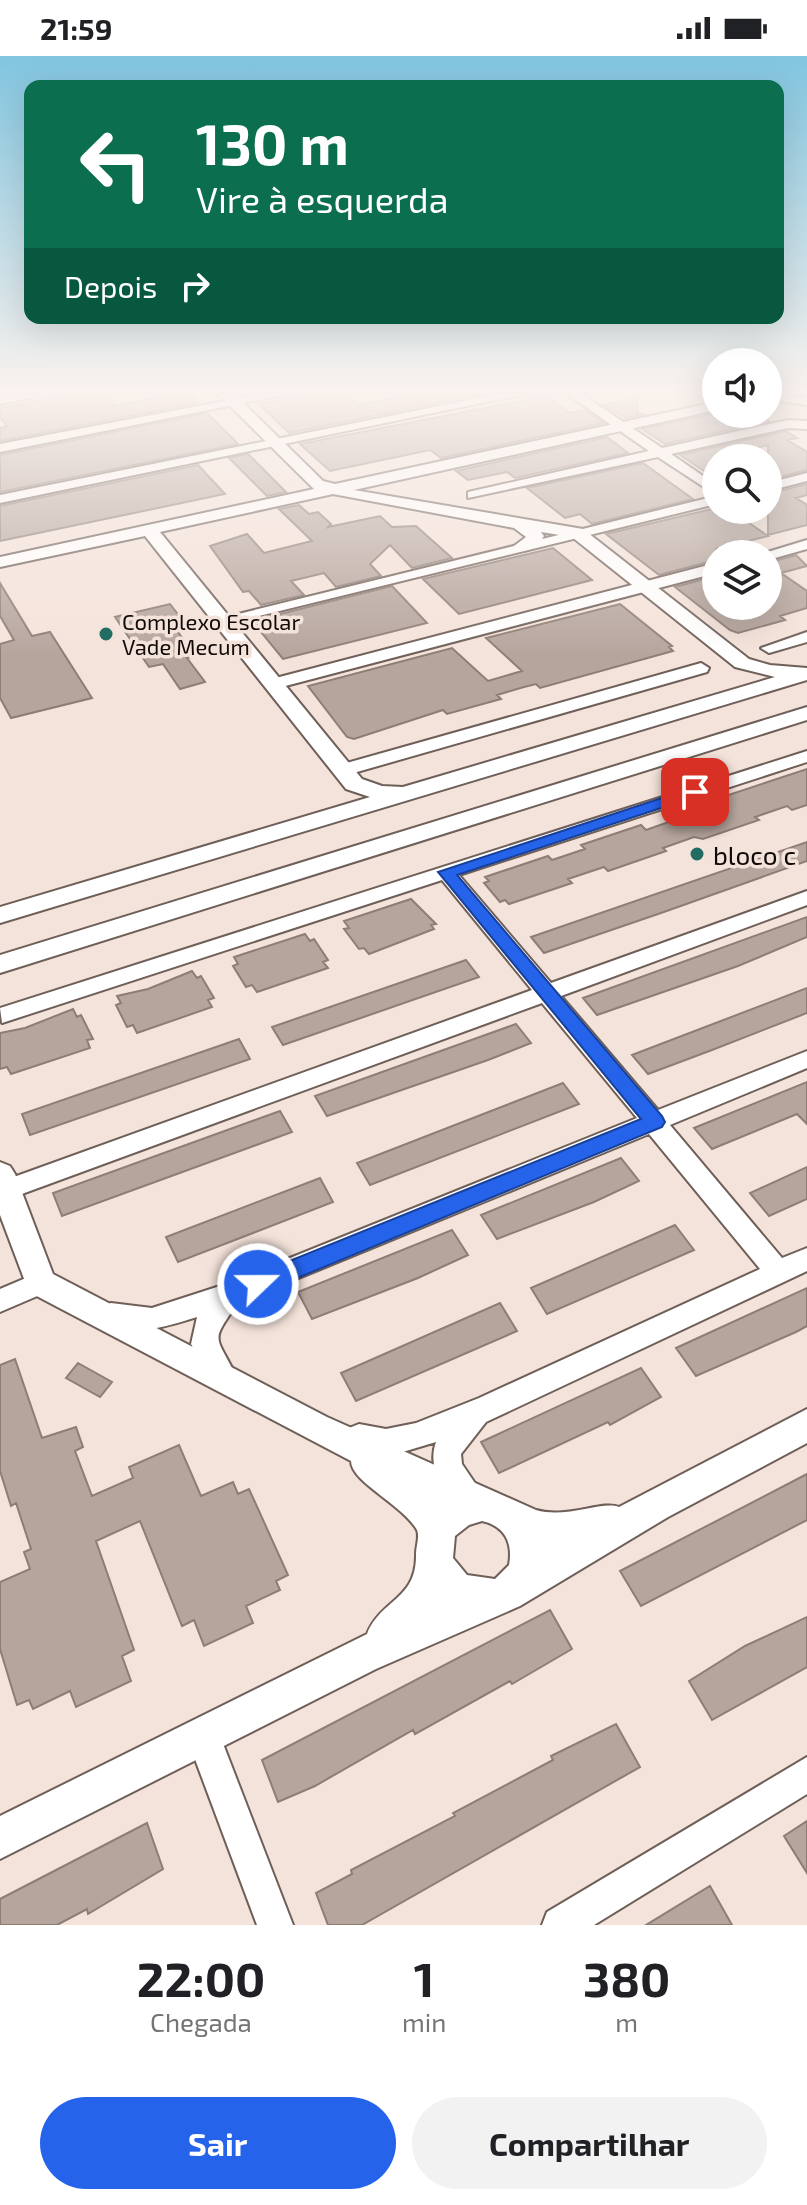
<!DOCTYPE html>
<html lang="pt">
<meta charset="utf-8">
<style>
body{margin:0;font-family:"Exo 2",sans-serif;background:#f2f2f2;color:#202124;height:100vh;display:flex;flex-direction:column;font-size:30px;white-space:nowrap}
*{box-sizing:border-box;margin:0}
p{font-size:26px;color:#757577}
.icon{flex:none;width:44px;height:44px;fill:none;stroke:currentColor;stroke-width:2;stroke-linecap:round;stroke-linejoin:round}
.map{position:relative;height:1869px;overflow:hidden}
.drawer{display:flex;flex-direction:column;background:#fff;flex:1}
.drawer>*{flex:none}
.hud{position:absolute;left:24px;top:24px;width:760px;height:244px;border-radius:16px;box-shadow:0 8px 32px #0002;background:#0b6e4f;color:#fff;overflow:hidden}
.fabs{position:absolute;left:702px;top:292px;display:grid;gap:16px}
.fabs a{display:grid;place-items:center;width:80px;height:80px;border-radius:50%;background:#fff;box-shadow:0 8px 32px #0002;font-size:40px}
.pin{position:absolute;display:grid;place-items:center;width:68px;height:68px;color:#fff;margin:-34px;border-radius:16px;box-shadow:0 4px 12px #0006}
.me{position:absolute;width:88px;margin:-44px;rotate:68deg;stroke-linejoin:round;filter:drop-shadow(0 0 6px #0008)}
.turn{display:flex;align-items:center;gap:28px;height:168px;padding:0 40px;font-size:36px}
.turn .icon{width:104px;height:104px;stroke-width:2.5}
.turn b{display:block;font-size:56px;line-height:68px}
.then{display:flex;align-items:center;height:76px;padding:0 40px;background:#0003;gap:16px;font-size:30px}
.eta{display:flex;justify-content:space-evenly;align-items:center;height:136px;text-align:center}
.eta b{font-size:48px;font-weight:700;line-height:56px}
.button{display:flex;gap:16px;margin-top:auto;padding:16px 40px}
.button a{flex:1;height:92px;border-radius:48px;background:#2563eb;color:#fff;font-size:32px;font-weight:700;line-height:92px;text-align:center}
.button a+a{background:#f2f2f2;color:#202124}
.status{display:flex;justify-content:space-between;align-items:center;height:56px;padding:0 40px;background:#fff;direction:ltr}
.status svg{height:22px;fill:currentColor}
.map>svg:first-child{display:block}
.building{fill:#b5a59d;stroke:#8d7d75;stroke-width:2}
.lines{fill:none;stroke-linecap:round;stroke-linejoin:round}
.minor-casing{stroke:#6e5f58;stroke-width:4}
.tertiary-casing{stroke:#6e5f58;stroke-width:4}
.minor{fill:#fff;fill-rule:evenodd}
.tertiary{fill:#fff;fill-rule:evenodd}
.route{fill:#2563eb;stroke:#184099;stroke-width:2}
.poi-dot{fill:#236c63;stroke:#f4e3da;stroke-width:3}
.labels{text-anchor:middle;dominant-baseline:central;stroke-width:7;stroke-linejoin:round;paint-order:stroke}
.far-poi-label{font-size:22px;fill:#100a08;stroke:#f4e3da;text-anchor:start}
.poi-label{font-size:26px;fill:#100a08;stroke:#f4e3da;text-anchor:start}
</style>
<div class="status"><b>21:59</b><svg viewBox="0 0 49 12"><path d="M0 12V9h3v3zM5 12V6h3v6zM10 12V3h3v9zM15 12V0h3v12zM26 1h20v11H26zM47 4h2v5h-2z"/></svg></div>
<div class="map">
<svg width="807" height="1869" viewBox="0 0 807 1869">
<rect width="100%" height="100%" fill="#f4e3da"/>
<!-- building -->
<path class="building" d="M 74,338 L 105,338 L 115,350 L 177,338 L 189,338 L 197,347 L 0,385 L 0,372 L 7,370 L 0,361 L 0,352 Z
M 312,338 L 345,338 L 358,349 L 416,338 L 481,338 L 289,377 L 259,348 Z
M 546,340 L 570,357 L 584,354 L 604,367 L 441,402 L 430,394 L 330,415 L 300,388 Z
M 637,342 L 638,358 L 646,358 L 626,362 L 604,349 Z
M 207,357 L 238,388 L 0,436 L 0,399 Z
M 712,358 L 758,358 L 769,365 L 665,388 L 642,373 Z
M 786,375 L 797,382 L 787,384 L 807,396 L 807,414 L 768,424 L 768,389 L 716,401 L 716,423 L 680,399 Z
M 607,381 L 628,397 L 515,422 L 507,416 L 468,424 L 456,415 Z
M 248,398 L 286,436 L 267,440 L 229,402 Z
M 643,407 L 693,443 L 592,468 L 580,458 L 565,462 L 527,432 Z
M 198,409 L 225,438 L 0,485 L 0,450 Z
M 807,428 L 807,439 L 796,442 L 807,449 L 807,469 L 768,479 L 768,438 Z
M 299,449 L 309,458 L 318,456 L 331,468 L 328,471 L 380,460 L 392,471 L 416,470 L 452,502 L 412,512 L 390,489 L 370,508 L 381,520 L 336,531 L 324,517 L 291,525 L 304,539 L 261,549 L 249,535 L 243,536 L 210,490 L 247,478 L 264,497 L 312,485 L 279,453 Z
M 716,452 L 730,454 L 768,480 L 716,493 L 716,504 L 659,519 L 606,478 Z
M 553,492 L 592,524 L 459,558 L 423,523 Z
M 796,499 L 807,510 L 781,517 L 807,535 L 807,552 L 780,560 L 785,564 L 738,577 L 730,574 L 675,531 L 716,520 L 716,550 L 768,550 L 768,507 Z
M 0,527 L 32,580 L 50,576 L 92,642 L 11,662 L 0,642 L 0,588 L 14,584 L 0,560 Z
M 392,530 L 427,567 L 283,603 L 252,565 Z
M 170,548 L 180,561 L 169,564 L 196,600 L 187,602 L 205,626 L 180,633 L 163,608 L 149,611 L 115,561 Z
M 620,548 L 672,590 L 669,591 L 673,595 L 540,632 L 536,628 L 524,631 L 497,639 L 501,643 L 447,658 L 443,654 L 354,683 L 347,681 L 308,630 L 452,592 L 488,625 L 522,615 L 486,582 Z
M 807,713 L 807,749 L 792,754 L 787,750 L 755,761 L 759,764 L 703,783 L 694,781 L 663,792 L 666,795 L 608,815 L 604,811 L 568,823 L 572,827 L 509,848 L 505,844 L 500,846 L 484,827 L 489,825 L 485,821 L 548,800 L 552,804 L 585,793 L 581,789 L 641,769 L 646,774 L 680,762 L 674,757 Z
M 807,786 L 807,805 L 661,857 L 544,897 L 531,881 Z
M 411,843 L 436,868 L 431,869 L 434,873 L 369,898 L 364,892 L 359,893 L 344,873 L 349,872 L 344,865 Z
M 807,861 L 807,881 L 738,910 L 597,959 L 583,942 Z
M 305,878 L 310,885 L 314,883 L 328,904 L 323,906 L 328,912 L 257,936 L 252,929 L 246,931 L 233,910 L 238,908 L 234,901 Z
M 466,904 L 479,921 L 283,989 L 272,971 Z
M 192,915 L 197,922 L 201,920 L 214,942 L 208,944 L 212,951 L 137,977 L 133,969 L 127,971 L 116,949 L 121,947 L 117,940 L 148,933 Z
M 807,932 L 807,957 L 712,994 L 648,1018 L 632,999 Z
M 73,953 L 77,961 L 81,959 L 93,983 L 87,984 L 90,992 L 11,1018 L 7,1011 L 0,1013 L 0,977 L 25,972 Z
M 516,968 L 531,987 L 488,1004 L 327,1060 L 315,1040 Z
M 239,983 L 250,1003 L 30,1079 L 22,1058 Z
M 807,1026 L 807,1068 L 797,1058 L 712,1093 L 694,1072 Z
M 563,1027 L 579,1048 L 370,1129 L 357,1107 Z
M 280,1055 L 292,1076 L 62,1160 L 53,1137 Z
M 621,1102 L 639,1125 L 594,1146 L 497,1183 L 481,1159 Z
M 807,1111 L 807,1143 L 769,1160 L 750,1137 Z
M 320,1122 L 333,1146 L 178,1206 L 166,1181 Z
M 675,1169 L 694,1194 L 547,1258 L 531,1232 Z
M 452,1174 L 468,1199 L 418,1222 L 312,1263 L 298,1236 Z
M 807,1232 L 807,1270 L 796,1276 L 696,1320 L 676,1292 Z
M 500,1247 L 517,1275 L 356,1345 L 341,1317 Z
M 15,1303 L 42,1382 L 76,1371 L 83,1391 L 75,1395 L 92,1440 L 133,1422 L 129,1411 L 179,1389 L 201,1440 L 233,1426 L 238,1438 L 249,1433 L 288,1519 L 276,1525 L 280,1534 L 246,1550 L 253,1567 L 204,1590 L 194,1564 L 182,1570 L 140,1465 L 96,1485 L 134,1594 L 122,1600 L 131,1625 L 76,1651 L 70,1635 L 33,1653 L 29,1644 L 17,1649 L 0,1593 L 0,1526 L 30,1513 L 24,1496 L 31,1493 L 16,1447 L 11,1450 L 0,1415 L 0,1309 Z
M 78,1307 L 112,1326 L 100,1341 L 66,1322 Z
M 641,1312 L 661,1341 L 610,1369 L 608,1366 L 499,1417 L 481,1386 Z
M 807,1418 L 807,1464 L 641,1550 L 620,1515 Z
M 550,1554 L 572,1593 L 512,1628 L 510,1625 L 415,1678 L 413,1674 L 315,1730 L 278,1746 L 262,1704 Z
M 807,1561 L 807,1611 L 712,1664 L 689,1625 L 745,1590 Z
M 616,1668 L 640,1711 L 362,1869 L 328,1869 L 316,1837 L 352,1818 L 351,1814 L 455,1760 L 453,1757 L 553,1704 L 551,1700 Z
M 807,1765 L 807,1817 L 784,1780 Z
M 147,1767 L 163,1813 L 88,1858 L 87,1853 L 57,1869 L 0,1869 L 0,1843 Z
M 710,1830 L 732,1869 L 646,1869 Z"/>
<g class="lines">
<!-- minor casing -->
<g class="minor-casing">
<path id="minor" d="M 261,338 L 288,338 L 0,396 L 0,388 Z
M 498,338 L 524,338 L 0,447 L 0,439 Z
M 567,338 L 582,338 L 662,392 L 788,364 L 807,365 L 807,373 L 788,372 L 671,398 L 716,429 L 716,439 L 658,401 L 468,442 L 468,436 L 649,395 Z
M 807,417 L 807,425 L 768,435 L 768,427 Z
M 716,440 L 716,448 L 222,569 L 214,564 Z
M 807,484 L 807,493 L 768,504 L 768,498 L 761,498 Z
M 716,507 L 716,517 L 274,633 L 265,628 L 268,624 Z
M 807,576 L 807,586 L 769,597 L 761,592 Z
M 701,607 L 709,612 L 707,616 L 343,720 L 334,714 L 336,710 Z
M 807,695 L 807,706 L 459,819 L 551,927 L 807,835 L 807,849 L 561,940 L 658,1054 L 807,995 L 807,1012 L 670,1069 L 782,1202 L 807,1192 L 807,1215 L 486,1366 L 461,1398 L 462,1408 L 481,1436 L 477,1446 L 466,1450 C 442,1441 427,1410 436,1386 L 386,1401 L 349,1390 L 344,1381 L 349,1372 L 359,1368 L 386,1373 L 416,1367 L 479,1342 L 760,1213 L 649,1078 L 238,1247 C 209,1288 216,1278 236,1320 L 232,1329 L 222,1333 L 212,1329 L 191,1288 L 197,1261 C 162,1272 138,1280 101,1267 L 97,1259 L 101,1251 L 111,1247 L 152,1252 L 223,1229 L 637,1062 L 542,947 L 0,1146 L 0,1126 L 532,934 L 442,824 L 2,967 L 0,952 Z
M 40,1216 L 49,1219 L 53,1227 L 49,1235 L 0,1256 L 0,1233 Z
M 203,1662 L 215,1667 L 293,1869 L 257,1869 L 186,1679 L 191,1667 Z
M 807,1701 L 807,1738 L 594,1869 L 542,1869 L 547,1856 Z"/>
</g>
<!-- tertiary casing -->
<g class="tertiary-casing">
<path id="tertiary" d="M 36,338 L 34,341 L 0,348 L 0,340 Z
M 218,338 L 234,338 L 323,425 L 335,428 L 716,346 L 716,354 L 354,434 L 583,473 L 749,603 L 770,609 L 807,612 L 807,624 L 0,867 L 0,851 L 370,741 L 346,733 L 145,480 L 0,511 L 0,501 L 314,433 ZM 333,438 L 514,472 L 526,481 L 514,490 L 523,495 L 538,490 L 544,480 L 541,476 L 572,481 L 735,611 L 775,621 L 403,731 L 382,730 L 362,723 L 160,476 Z
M 768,338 L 807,341 L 807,349 L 768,343 Z
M 807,651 L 807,664 L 0,917 L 0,899 Z
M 0,1106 L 10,1110 L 15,1118 L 53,1218 L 327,1361 L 536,1454 C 567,1463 603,1444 619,1451 L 807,1353 L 807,1387 L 668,1461 L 520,1550 L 376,1613 L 0,1803 L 0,1760 L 367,1578 C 381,1543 417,1544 416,1498 C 416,1489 420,1481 417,1474 C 402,1448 351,1426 351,1405 L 29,1236 L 0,1159 ZM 482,1465 C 505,1470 513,1487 509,1509 L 495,1523 L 467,1519 L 453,1502 L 455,1480 L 469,1469 Z"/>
</g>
<!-- minor -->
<use href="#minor" class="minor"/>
<!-- tertiary -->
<use href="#tertiary" class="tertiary"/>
</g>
<!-- sky -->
<linearGradient id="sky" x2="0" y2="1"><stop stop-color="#81c5df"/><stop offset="0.56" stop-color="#faf2ee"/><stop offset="1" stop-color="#faf2ee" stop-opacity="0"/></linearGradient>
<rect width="807" height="600" fill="url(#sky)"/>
<!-- route -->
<path class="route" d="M 695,731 L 701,733 L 701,739 L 457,819 L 662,1060 L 665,1066 L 662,1071 L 266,1235 L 250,1235 L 247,1228 L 250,1221 L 641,1063 L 438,816 Z"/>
<!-- markers -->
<g class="poi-dot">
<circle cx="106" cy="578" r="8"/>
<circle cx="697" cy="798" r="8"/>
</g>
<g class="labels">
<!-- far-poi labels -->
<g class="far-poi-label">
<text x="122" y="565">Complexo Escolar<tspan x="122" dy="25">Vade Mecum</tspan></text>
</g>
<!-- poi labels -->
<g class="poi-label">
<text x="713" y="798">bloco c</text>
</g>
</g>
</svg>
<div class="fabs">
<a><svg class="icon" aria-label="sound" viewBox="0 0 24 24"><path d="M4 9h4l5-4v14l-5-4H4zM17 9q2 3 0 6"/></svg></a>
<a><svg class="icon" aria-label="search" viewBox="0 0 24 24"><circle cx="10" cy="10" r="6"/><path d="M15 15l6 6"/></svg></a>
<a><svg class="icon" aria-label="layers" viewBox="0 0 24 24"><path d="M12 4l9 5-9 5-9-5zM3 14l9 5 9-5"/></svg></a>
</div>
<div class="pin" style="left:695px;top:736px;background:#d93025"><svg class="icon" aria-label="arrive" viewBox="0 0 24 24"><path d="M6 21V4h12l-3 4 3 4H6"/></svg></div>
<svg class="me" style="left:258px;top:1228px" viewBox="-20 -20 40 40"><circle r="17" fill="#2563eb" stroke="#fff" stroke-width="3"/><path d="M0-11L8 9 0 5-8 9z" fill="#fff"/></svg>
<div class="hud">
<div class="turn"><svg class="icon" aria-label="left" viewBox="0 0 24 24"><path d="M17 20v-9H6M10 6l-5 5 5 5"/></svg><div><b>130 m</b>Vire à esquerda</div></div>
<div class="then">Depois<svg class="icon" aria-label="right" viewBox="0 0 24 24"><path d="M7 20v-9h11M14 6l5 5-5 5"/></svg></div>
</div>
</div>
<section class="drawer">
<div class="eta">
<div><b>22:00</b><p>Chegada</p></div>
<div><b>1</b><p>min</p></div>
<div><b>380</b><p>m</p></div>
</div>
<div class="button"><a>Sair</a><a>Compartilhar</a></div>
</section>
